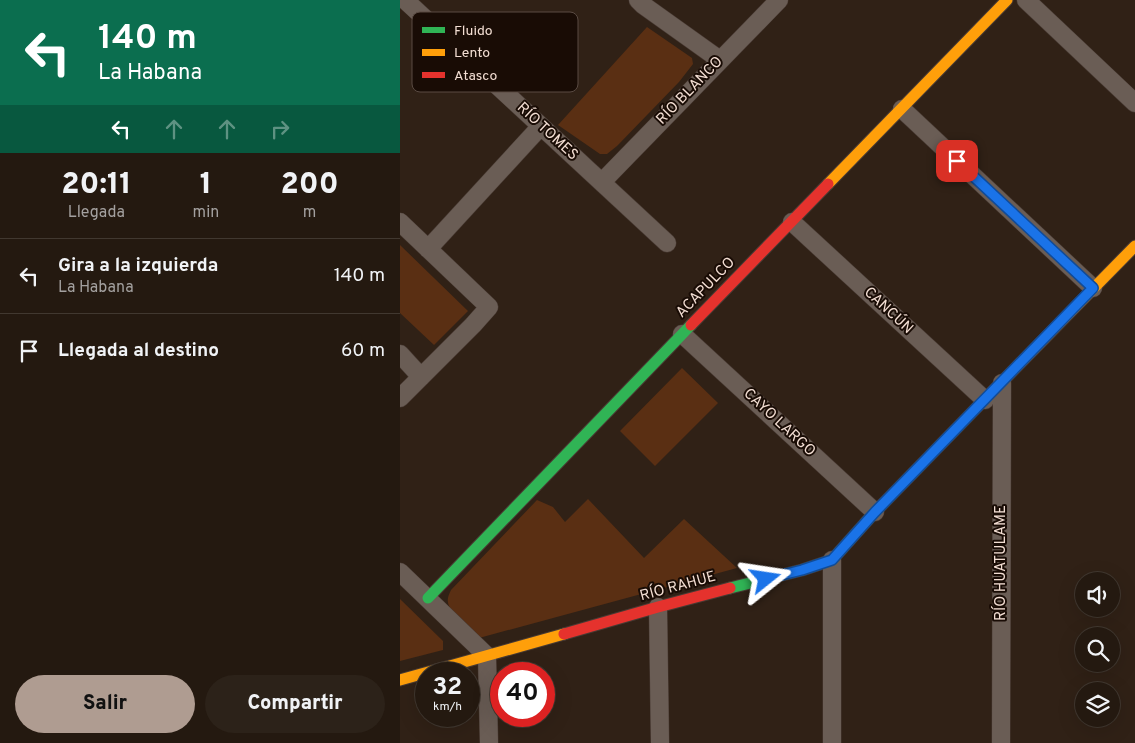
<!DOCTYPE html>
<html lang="es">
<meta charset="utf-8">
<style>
body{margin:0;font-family:Overpass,sans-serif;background:#2c2219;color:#f1f3f6;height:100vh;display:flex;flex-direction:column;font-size:19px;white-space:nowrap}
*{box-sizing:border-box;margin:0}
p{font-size:16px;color:#a3a09f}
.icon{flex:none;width:28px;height:28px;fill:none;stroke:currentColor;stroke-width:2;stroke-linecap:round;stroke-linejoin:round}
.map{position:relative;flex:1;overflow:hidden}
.sheet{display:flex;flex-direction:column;background:#241910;width:400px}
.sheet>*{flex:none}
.hud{background:#0b6e4f;color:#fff;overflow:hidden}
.buttons{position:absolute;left:675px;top:572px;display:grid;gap:10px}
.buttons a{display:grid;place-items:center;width:45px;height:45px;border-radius:50%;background:#241910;box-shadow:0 5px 20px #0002,0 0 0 1px #413830;font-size:25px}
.speed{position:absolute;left:15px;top:662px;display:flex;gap:10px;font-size:25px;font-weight:700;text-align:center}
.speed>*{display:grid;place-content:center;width:65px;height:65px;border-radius:50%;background:#241910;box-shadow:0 5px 20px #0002,0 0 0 1px #413830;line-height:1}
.speed small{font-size:12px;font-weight:400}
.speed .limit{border:8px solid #d22;background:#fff;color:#111}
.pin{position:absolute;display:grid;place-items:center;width:42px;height:42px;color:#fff;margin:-21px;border-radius:10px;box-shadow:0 2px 8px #0006}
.me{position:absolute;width:55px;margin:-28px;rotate:75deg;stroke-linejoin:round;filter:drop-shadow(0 0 4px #0008)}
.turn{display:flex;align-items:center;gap:18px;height:105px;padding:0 15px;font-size:22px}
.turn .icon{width:65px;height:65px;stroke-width:2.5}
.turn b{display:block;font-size:35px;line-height:42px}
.lanes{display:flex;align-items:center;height:48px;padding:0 15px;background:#0003;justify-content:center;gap:25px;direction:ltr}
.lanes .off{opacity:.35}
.eta{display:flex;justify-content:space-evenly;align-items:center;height:85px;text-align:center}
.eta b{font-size:30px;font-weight:800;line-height:35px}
.primary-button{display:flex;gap:10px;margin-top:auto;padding:10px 15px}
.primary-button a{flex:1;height:58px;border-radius:30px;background:#af9c91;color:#111;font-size:20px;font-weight:800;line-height:58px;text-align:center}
.primary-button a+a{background:#2c2219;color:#f1f3f6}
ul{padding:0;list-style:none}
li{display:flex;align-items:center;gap:15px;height:75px;padding:0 15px;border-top:1px solid #413830}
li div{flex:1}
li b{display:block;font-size:19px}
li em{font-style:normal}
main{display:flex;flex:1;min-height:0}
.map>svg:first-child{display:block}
.green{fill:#5a2f13}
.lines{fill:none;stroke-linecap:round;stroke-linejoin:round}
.street-casing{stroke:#483a33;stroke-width:19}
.fast-casing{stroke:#483a33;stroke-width:13}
.slow-casing{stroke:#483a33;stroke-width:13}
.jam-casing{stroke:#483a33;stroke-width:13}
.street{stroke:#6a5d55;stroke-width:18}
.fast{stroke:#30b455;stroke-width:11}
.slow{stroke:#ff9f0a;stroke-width:11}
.jam{stroke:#e5322d;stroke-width:11}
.route-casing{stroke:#114b97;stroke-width:12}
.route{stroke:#1a73e8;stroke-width:9}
.labels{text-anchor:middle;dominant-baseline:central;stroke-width:4;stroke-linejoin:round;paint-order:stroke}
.street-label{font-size:15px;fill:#f3ded3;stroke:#190c05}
.key{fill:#190c05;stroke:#5a4b43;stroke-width:1}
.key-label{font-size:14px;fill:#f3ded3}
</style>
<main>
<section class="sheet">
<div class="hud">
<div class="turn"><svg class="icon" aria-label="left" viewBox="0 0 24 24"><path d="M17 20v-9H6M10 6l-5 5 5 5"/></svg><div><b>140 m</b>La Habana</div></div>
<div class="lanes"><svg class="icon" aria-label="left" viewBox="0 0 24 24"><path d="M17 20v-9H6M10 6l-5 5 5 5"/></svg><svg class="icon off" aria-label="ahead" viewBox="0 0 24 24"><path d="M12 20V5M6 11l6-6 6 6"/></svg><svg class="icon off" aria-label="ahead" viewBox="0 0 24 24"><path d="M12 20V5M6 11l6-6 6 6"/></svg><svg class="icon off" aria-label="right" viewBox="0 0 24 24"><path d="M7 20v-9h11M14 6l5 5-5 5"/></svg></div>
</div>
<div class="eta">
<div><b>20:11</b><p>Llegada</p></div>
<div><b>1</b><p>min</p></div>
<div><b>200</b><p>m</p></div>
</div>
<ul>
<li><svg class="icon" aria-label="left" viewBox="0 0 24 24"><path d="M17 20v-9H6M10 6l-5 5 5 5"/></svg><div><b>Gira a la izquierda</b><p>La Habana</p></div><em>140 m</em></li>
<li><svg class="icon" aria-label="arrive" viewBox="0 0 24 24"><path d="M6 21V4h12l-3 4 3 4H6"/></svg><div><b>Llegada al destino</b></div><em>60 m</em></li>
</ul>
<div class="primary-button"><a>Salir</a><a>Compartir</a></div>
</section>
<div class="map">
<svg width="735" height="743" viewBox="0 0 735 743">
<rect width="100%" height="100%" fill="#302116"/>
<!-- green -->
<path class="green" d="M 247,27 L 292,58 L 293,64 L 279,82 L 217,146 L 207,154 L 200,154 L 158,125 Z
M 0,245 L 68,311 L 34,345 L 0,313 Z
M 282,368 L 318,403 L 255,466 L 220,431 Z
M 188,499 L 244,558 L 284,519 L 337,568 L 79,638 L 50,608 C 46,601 48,596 51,590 L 137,500 L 153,507 L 165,522 Z
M 0,599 L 43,641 L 43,650 L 0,661 Z"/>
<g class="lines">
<!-- street casing -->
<g class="street-casing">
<path id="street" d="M 5,0 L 267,243
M 238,0 L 243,5 L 320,60
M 626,0 L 735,103
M 502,109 L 693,288
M 202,182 L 379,0
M 0,222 L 89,307 L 73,325 L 0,398
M 392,222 L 585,400
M 28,249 L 141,126
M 282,334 L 475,512
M 0,354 L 21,377
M 432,560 L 432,743
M 0,572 L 87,656 L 89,743
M 258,607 L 260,743
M 601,743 L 602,383"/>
</g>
<!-- fast casing -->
<g class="fast-casing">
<path id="fast" d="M 330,588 L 402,570 L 432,560 L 475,512 L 588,396
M 28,598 L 291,325"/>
</g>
<!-- slow casing -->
<g class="slow-casing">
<path id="slow" d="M 428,184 L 607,0
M 588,396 L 735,246
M 0,680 L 164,634"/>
</g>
<!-- jam casing -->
<g class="jam-casing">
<path id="jam" d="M 291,325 L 428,184
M 164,634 L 258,607 L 330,588"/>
</g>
<!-- street -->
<use href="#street" class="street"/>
<!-- fast -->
<use href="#fast" class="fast"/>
<!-- slow -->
<use href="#slow" class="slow"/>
<!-- jam -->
<use href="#jam" class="jam"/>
</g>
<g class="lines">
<!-- route casing -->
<g class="route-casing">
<path id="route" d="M 366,579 L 402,570 L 432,560 L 475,512 L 693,288 L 557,161"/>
</g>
<!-- route -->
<use href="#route" class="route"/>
</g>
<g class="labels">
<!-- street labels -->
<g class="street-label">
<text transform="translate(290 91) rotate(-46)">RÍO BLANCO</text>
<text transform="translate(147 132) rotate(43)">RÍO TOMES</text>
<text transform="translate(306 288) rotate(-46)">ACAPULCO</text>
<text transform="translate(488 311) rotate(43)">CANCÚN</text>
<text transform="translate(379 423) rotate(43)">CAYO LARGO</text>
<text transform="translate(601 563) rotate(-90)">RÍO HUATULAME</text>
<text transform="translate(278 587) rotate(-15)">RÍO RAHUE</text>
</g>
</g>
<!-- legend -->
<rect x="12" y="12" width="166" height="80" rx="8" class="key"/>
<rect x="22" y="27" width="23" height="6" fill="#30b455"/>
<rect x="22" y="49" width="23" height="7" fill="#ff9f0a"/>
<rect x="22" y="72" width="23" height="6" fill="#e5322d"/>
<g class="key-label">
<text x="54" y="35">Fluido</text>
<text x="54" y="57">Lento</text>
<text x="54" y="80">Atasco</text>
</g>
</svg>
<div class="buttons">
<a><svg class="icon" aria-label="sound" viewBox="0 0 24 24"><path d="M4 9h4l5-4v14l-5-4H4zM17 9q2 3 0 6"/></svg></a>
<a><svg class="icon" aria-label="search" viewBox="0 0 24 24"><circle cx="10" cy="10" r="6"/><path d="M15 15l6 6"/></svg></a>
<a><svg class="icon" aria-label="layers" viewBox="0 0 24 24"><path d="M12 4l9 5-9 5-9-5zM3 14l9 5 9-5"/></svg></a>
</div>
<div class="speed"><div>32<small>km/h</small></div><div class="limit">40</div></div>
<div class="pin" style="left:557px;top:161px;background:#d93025"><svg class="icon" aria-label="arrive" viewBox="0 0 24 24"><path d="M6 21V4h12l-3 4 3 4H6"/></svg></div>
<svg class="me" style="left:366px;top:579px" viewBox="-20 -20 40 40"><path d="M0-17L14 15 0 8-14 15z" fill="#1a73e8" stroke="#fff" stroke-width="4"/></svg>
</div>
</main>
